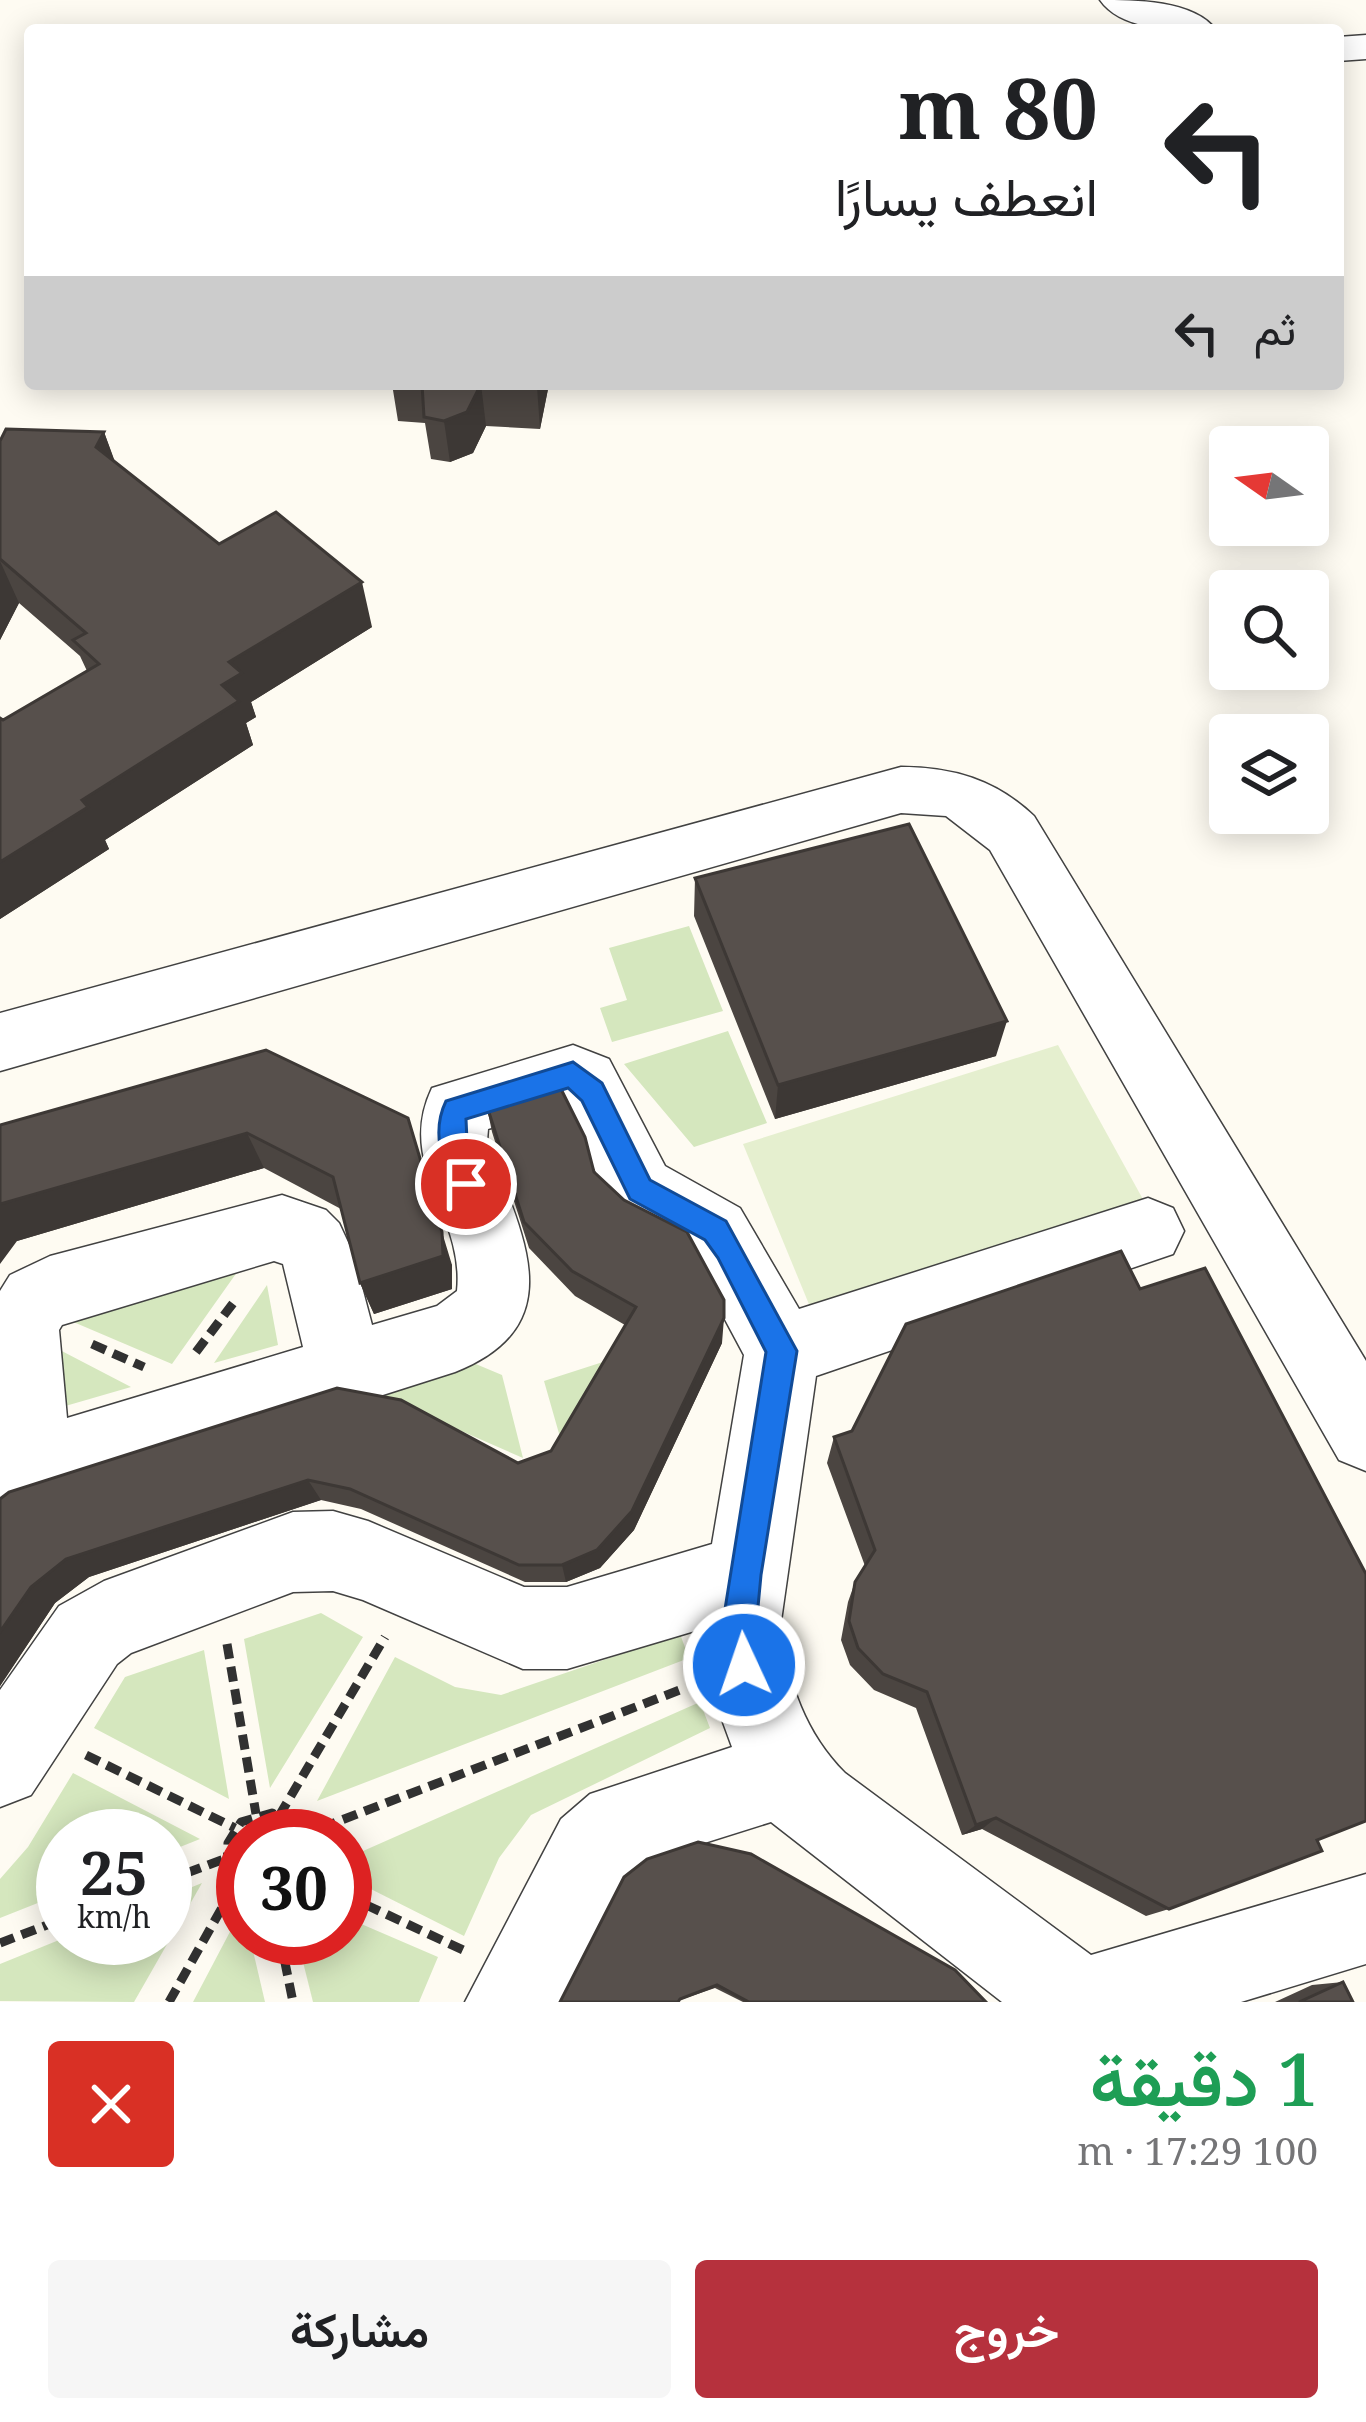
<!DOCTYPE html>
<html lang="ar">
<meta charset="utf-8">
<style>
body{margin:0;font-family:"Noto Serif",Vazirmatn,serif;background:#f6f6f6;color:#202124;direction:rtl;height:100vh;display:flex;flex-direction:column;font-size:45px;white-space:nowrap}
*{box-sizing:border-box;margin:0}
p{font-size:39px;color:#757577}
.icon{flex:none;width:66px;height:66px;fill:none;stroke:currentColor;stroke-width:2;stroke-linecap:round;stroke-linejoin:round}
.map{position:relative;height:2002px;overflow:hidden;direction:ltr}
.drawer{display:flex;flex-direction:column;background:#fff;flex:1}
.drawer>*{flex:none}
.banner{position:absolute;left:24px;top:24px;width:1320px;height:366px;border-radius:12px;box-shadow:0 6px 30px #0003;direction:rtl;background:#fff;color:#202124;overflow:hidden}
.needle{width:78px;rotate:284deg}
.controls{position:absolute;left:1209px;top:426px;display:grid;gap:24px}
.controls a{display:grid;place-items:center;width:120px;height:120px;border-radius:12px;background:#fff;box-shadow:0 6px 30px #0003;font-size:60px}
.speed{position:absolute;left:36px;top:1809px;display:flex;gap:24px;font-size:60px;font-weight:700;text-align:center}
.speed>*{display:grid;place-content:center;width:156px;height:156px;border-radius:50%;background:#fff;box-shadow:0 6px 30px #0003;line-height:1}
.speed small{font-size:30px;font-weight:400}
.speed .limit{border:18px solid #d22;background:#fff;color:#111}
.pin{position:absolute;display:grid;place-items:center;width:102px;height:102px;color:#fff;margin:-51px;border:6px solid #fff;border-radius:50%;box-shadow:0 3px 12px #0007}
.me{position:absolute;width:132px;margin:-66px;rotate:357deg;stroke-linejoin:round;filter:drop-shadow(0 0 9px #0008)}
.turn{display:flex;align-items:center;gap:42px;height:252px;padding:0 48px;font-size:54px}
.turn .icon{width:156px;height:156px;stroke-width:2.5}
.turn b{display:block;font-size:84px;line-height:102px}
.then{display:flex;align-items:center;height:114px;padding:0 48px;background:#0003;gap:24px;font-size:45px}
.round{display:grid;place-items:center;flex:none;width:126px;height:126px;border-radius:12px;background:#f6f6f6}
.head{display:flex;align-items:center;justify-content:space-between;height:204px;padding:0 48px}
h1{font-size:72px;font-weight:600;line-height:90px;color:#1e9e55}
.primary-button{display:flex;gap:24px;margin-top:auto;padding:24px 48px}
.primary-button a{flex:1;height:138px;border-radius:12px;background:#b6313d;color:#fff;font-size:48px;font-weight:600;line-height:138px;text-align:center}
.primary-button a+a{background:#f6f6f6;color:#202124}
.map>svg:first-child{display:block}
.green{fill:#d5e7be}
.pitch{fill:#e5efcf}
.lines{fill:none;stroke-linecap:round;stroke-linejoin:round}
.minor-casing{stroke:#424242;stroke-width:3}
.path{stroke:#313131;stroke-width:9;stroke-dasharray:15 8;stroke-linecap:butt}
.minor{fill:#fff;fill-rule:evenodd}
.wall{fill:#4b4541}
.shaded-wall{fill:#3d3835}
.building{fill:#57504c;stroke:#3d3835;stroke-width:3}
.route{fill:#1a73e8;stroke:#114b97;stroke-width:3}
</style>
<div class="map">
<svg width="1366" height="2002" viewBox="0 0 1366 2002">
<rect width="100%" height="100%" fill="#fefbf2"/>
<!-- green -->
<path class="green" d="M 689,926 L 723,1011 L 612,1042 L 600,1008 L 627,1000 L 609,948 Z
M 728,1031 L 767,1123 L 694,1147 L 624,1064 Z
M 240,1268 L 172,1364 L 64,1318 Z
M 267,1285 L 278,1345 L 214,1363 Z
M 56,1348 L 131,1387 L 62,1407 Z
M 606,1361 L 562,1444 L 544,1381 Z
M 471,1362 L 502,1375 L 523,1458 L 379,1395 Z
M 321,1613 L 363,1637 L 270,1788 L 244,1639 Z
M 680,1634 L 689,1658 L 317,1801 L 395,1657 L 455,1687 L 501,1695 Z
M 204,1650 L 229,1799 L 94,1728 L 125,1677 Z
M 700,1702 L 710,1728 L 531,1815 L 499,1858 L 464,1936 L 345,1876 L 345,1859 Z
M 73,1773 L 200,1839 L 165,1853 L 165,1836 L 63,1836 L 63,1893 L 0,1918 L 0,1879 L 28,1847 Z
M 202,1883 L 134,2002 L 0,2001 L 0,1964 L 64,1938 L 165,1938 L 165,1898 Z
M 243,1907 L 243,1938 L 250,1938 L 265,2002 L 193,2002 Z
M 345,1917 L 438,1957 L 419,2002 L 313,2002 L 297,1938 L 345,1938 Z"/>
<!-- pitch -->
<path class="pitch" d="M 1058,1045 L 1145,1203 L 813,1314 L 743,1144 Z"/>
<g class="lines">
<!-- minor casing -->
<g class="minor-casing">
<path id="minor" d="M 1100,0 C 1135,0 1194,0 1216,30 C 1181,30 1123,33 1100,0 Z
M 1366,35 L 1366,59 L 1338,61 L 1338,37 Z
M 901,767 C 953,767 996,780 1034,816 L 1366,1361 L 1366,1471 L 1339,1460 L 990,850 L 946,816 L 901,813 L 0,1071 L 0,1013 Z
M 573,1045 L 609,1059 L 665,1166 L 740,1208 L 799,1309 L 1148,1198 L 1173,1208 L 1184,1231 L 1173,1254 L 816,1376 L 780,1628 C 789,1684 805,1733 845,1773 L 1091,1955 L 1366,1874 L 1366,1964 L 1241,2002 L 1002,2002 L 771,1822 L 647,1861 L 623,1881 L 561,2002 L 465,2002 L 561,1819 L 590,1794 L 732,1747 L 702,1665 L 698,1630 L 567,1669 L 523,1669 L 363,1600 L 333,1591 L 293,1592 L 131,1653 L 117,1664 L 31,1795 L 0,1807 L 0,1690 L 59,1606 L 104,1581 L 293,1512 L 333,1511 L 368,1521 L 524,1587 L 567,1587 L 712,1544 L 744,1355 L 690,1254 L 615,1212 L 564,1106 L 488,1129 L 487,1141 C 520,1231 576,1324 455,1372 L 0,1517 L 0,1291 L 10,1275 L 50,1256 L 282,1195 L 326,1210 L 339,1223 L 353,1253 L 372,1325 L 437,1306 L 457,1291 C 465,1214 395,1166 432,1088 ZM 274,1261 L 283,1264 L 303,1347 L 67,1418 L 59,1330 L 62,1325 Z"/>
</g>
<!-- path -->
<path class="path" d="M 92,1344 L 144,1367
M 196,1352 L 234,1302
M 227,1644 L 256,1814
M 86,1755 L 235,1828
M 279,1816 L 385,1637
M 300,1836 L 685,1688
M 165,1881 L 227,1858
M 243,1885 L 227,1865 L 228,1843 L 241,1822 L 272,1813 L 284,1820 L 292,1836
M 345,1895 L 463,1950
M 280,1938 L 293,2002
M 0,1943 L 63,1919
M 169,2002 L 237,1881"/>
<!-- minor -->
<use href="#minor" class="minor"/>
</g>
<!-- wall -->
<path class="wall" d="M 392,384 L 549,384 L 540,429 L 486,426 L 473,453 L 450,462 L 431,459 L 425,423 L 398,421 Z
M 104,432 L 115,463 L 219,544 L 372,627 L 251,702 L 256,717 L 246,723 L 253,745 L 105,840 L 109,849 L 0,919 L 0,718 L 3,720 L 87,671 L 80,656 L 19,603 L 0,640 L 0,441 Z
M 695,878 L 996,1056 L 775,1119 L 694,916 Z
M 266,1050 L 452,1265 L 452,1289 L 374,1314 L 360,1283 L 341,1209 L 264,1168 L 17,1241 L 0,1125 Z
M 486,1103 L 594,1172 L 722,1343 L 634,1530 L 600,1568 L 566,1582 L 525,1582 L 361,1509 L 321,1500 L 89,1577 L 55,1603 L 0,1686 L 0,1499 L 518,1463 L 551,1451 L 625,1325 L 575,1296 L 529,1248 L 492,1132 Z
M 834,1437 L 1317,1840 L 1169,1909 L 1146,1916 L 982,1829 L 962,1835 L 916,1708 L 874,1690 L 850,1665 L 841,1640 L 848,1602 L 855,1582 L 865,1566 L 827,1463 Z
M 624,1877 L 986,2002 L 743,2002 L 715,1988 L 680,2000 Z
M 1343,1982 L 1353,2002 L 1275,2002 L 1312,1985 Z"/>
<!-- shaded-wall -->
<path class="shaded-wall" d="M 481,384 L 486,426 L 473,453 L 450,462 L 444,421 Z
M 537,384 L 549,384 L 540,429 L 537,387 Z
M 104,432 L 121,478 L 96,447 Z
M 0,561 L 19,603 L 0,640 Z
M 362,582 L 372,627 L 251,702 L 256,717 L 246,723 L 253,745 L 105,840 L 109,849 L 0,919 L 0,862 L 222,685 L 229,662 Z
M 1007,1021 L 996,1056 L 775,1119 L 778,1085 Z
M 247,1133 L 264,1168 L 17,1241 L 0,1264 L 0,1204 Z
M 442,1232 L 452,1265 L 452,1289 L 374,1314 L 360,1283 Z
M 724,1318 L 722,1343 L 634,1530 L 600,1568 L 566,1582 L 562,1565 Z
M 308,1480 L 321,1500 L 89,1577 L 55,1603 L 0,1686 L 0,1632 L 31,1587 L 66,1559 Z
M 996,1818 L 982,1829 L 962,1835 L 976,1825 Z"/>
<!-- building -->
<path class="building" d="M 422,384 L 537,384 L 537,387 L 481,384 L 467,412 L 444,421 L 424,417 Z
M 6,429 L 104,432 L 96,447 L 219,544 L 276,512 L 362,582 L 229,662 L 242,673 L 222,685 L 239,701 L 82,800 L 88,807 L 0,862 L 0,718 L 3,720 L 99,664 L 73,640 L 86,633 L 0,559 L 0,441 Z
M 909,824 L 1007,1021 L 778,1085 L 695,878 Z
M 266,1050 L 408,1118 L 442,1232 L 443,1256 L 360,1283 L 333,1177 L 247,1133 L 0,1204 L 0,1125 Z
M 559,1085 L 585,1137 L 594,1172 L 624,1200 L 687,1232 L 724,1300 L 724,1318 L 632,1511 L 597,1550 L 562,1565 L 519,1565 L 350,1489 L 308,1480 L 66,1559 L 31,1587 L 0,1632 L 0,1499 L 9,1492 L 337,1388 L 401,1400 L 518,1463 L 551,1451 L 636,1307 L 572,1271 L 524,1222 L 486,1103 Z
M 1121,1251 L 1140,1289 L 1205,1268 L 1366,1574 L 1366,1821 L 1317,1840 L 1322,1851 L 1169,1909 L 996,1818 L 976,1825 L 927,1692 L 883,1674 L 858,1648 L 849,1621 L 855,1582 L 875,1550 L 834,1437 L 852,1431 L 906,1324 Z
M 698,1842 L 751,1854 L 955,1970 L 986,2002 L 749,2002 L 717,1985 L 680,1999 L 678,2002 L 560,2002 L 624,1877 L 647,1859 Z
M 1343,1982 L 1353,2002 L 1299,2002 Z"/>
<!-- route -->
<path class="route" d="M 573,1062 L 602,1083 L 650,1180 L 726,1221 L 797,1351 L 761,1575 L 756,1628 L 762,1665 L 757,1678 L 744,1683 L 732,1678 L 722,1628 L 766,1352 L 718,1258 L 705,1240 L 630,1199 L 582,1101 L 568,1088 L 466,1119 L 467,1141 L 481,1184 L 476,1193 L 466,1197 L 456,1193 C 442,1162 431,1132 446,1101 Z"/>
</svg>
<div class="controls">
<a><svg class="needle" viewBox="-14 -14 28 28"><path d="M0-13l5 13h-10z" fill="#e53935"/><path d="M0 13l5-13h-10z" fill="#757577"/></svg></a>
<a><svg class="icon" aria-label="search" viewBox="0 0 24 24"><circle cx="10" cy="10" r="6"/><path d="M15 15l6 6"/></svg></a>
<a><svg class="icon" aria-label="layers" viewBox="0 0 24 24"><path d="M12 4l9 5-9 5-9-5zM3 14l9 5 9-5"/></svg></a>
</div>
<div class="speed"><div>25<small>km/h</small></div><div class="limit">30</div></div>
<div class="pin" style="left:466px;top:1184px;background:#d93025"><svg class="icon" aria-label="arrive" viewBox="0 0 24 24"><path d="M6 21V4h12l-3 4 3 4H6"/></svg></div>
<svg class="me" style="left:744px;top:1665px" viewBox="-20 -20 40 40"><circle r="17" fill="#1a73e8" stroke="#fff" stroke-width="3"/><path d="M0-11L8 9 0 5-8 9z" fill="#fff"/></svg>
<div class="banner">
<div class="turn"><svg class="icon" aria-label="left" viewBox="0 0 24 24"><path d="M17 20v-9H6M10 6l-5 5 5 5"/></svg><div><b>80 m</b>انعطف يسارًا</div></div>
<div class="then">ثم<svg class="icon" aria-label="left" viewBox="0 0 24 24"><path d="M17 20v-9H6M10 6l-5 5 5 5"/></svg></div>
</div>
</div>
<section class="drawer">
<div class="head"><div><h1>1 دقيقة</h1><p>100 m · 17:29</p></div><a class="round" style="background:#d93025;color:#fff"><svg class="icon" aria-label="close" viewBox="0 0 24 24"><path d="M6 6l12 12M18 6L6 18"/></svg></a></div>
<div class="primary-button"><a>خروج</a><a>مشاركة</a></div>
</section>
